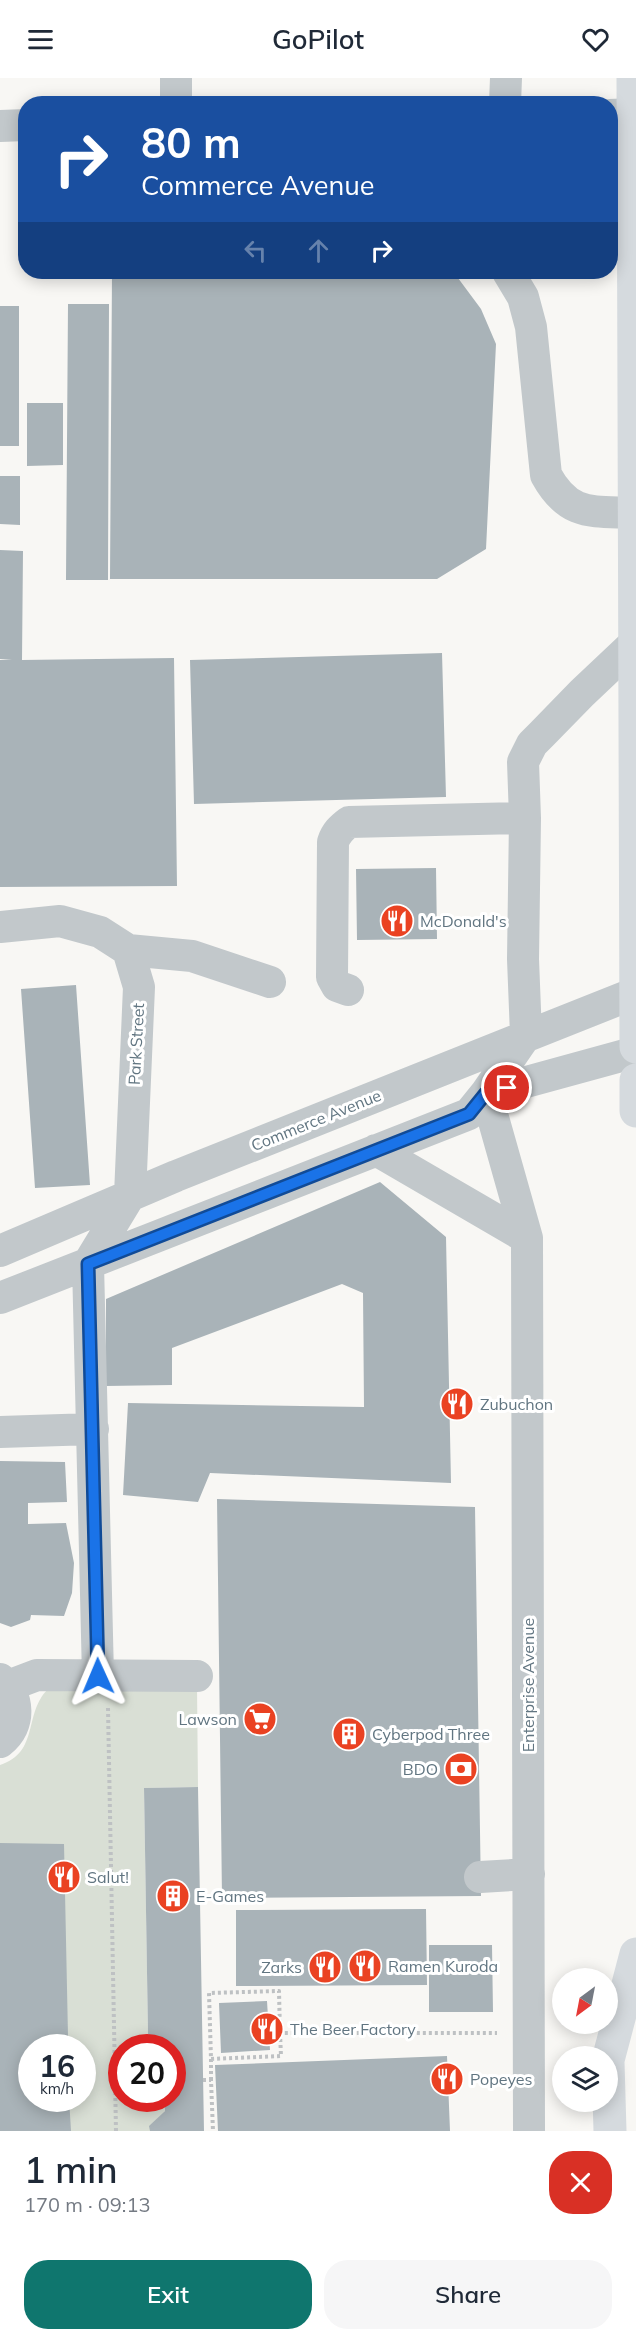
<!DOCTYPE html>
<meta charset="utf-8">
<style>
body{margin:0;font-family:Mulish,sans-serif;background:#f6f6f7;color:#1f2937;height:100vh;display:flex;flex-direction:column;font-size:22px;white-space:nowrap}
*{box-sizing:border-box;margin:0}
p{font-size:20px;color:#747a83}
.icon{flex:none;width:33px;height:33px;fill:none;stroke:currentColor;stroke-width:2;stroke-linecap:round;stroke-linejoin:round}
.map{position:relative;height:2053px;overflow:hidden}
.drawer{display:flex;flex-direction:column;background:#fff;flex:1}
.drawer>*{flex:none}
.banner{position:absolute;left:18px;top:18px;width:600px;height:183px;border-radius:24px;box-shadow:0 3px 15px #0003;background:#1a4fa0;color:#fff;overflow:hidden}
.needle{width:39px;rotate:212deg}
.buttons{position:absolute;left:552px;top:1890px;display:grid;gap:12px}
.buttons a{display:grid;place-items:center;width:66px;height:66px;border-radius:50%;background:#fff;box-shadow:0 3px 15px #0003;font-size:30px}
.speed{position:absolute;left:18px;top:1956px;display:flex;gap:12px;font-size:30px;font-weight:700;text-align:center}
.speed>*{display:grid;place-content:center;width:78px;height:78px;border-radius:50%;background:#fff;box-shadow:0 3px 15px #0003;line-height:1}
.speed small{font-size:15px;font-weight:400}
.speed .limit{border:9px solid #d22;background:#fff;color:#111}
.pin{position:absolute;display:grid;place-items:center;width:51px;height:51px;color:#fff;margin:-26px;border:3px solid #fff;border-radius:50%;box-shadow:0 2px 6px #0007}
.me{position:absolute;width:66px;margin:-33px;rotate:359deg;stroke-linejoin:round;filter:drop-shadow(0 0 4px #0008)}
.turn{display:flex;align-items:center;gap:21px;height:126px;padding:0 24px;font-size:27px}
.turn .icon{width:78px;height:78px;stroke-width:2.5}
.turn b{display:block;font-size:42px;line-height:51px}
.lanes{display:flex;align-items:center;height:57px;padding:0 24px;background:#0003;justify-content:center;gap:30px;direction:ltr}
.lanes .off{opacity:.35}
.round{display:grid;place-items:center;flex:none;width:63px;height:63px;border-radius:24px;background:#f6f6f7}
.summary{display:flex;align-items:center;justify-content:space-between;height:102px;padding:0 24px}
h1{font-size:36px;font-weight:600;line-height:45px}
.primary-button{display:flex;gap:12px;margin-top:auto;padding:12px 24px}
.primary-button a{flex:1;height:69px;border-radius:24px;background:#0f766e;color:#fff;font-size:24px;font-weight:600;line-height:69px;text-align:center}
.primary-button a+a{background:#f6f6f7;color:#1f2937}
header{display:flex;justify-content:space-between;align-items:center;height:78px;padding:0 24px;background:#fff;font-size:27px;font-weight:600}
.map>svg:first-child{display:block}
.green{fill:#d9dfd5;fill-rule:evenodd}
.building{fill:#a9b3b8}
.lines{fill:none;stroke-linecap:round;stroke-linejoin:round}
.path{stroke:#bec1c3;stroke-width:4;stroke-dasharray:3 3;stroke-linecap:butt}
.minor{stroke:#c2c8cb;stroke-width:32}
.major{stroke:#d5dade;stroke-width:33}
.highway{stroke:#d5dade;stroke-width:33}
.route-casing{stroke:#114b97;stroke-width:15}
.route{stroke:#1a73e8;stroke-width:10}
.labels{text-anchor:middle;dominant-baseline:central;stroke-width:6;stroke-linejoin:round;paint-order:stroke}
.poi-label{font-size:16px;fill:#617581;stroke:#fff;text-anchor:start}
.street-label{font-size:16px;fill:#617581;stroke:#fff}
</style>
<header><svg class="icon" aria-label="menu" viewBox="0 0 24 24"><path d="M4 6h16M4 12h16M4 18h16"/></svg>GoPilot<svg class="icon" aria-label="heart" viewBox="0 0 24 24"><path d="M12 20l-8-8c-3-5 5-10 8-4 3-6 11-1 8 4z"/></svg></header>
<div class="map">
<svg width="636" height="2053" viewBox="0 0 636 2053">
<rect width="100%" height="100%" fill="#f8f7f4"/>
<!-- green -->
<path class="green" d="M 197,1608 L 198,1709 L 144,1710 L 148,1956 L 163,1969 L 122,1970 L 122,2020 L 165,2021 L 165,2033 L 150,2048 L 150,2053 L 0,2053 L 0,1687 C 40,1674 23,1636 48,1611 ZM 32,1970 L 82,1970 L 82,2020 L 32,2020 Z"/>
<!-- building -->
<path class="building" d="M 112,194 L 437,194 L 458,200 L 481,231 L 496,266 L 486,471 L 437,501 L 110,501 Z
M 68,226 L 109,226 L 108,502 L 66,502 Z
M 0,228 L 19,228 L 19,368 L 0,368 Z
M 27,325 L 63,325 L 63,387 L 27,388 Z
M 0,398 L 20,398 L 20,447 L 0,446 Z
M 0,472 L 23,473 L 22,582 L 174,580 L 177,808 L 0,809 L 0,582 L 12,581 L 0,581 Z
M 442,575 L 446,719 L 194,726 L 190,582 Z
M 436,790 L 437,861 L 357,862 L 356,791 Z
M 76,907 L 90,1107 L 35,1110 L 21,911 Z
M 380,1104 L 446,1159 L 451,1405 L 210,1395 L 198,1424 L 123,1417 L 128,1325 L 364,1329 L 363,1215 L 342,1206 L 172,1270 L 172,1307 L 106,1308 L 106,1221 Z
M 0,1383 L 65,1384 L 67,1424 L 28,1425 L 28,1446 L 66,1445 L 74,1485 L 72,1515 L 64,1538 L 31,1537 L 30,1542 L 11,1549 L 0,1545 Z
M 217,1421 L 475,1429 L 481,1818 L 222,1820 Z
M 198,1709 L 204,2053 L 150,2053 L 149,2048 L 165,2033 L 165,2020 L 172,2020 L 172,1970 L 163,1970 L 148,1956 L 144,1710 Z
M 0,1765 L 64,1766 L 68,1958 L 57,1965 L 53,1970 L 32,1970 L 32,2020 L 69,2020 L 71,2053 L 0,2053 Z
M 426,1831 L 427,1907 L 236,1908 L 236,1832 Z
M 429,1867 L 492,1867 L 493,1934 L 429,1934 Z
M 267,1923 L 270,1972 L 221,1975 L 219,1925 Z
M 447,1978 L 450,2053 L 218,2053 L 215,1987 Z"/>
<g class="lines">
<!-- path -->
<path class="path" d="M 108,1630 L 116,2053
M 280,1955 L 281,1978 L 211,1981 L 209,1915 L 279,1913 L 280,1955 L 497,1955
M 211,1981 L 211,2002
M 203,2002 L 211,2002 L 213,2053"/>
<!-- minor -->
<path class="minor" d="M 176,0 L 176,26
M 505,26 L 506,0
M 610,37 L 633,36
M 0,48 L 26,47
M 508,194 L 523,219 L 531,249 L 546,397 C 569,439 592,433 634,435
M 0,849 L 60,843 L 100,854 L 128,872 L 139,909 L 130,1117 L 88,1186 L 98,1598
M 128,872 L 192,878 L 270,904
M 348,912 L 337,908 L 332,899 L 333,764 C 336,755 341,750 349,744 L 525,740
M 486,1015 L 527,1160 L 529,2053
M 486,1015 L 636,974
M 376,1072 L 527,1160
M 0,1173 L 176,1098 L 635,915
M 0,1220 L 469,1036 L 486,1015 L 526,957 L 523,881 L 525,740 L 523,684 L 532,666 L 542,656 L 582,615 L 635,565
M 0,1354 L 93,1351
M 0,1601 C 19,1618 22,1647 0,1664
M 8,1608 L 37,1597 L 197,1598
M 480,1799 L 529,1796"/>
<!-- major -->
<path class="major" d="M 608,1982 L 636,1876
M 608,1984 L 610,2053"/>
<!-- highway -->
<path class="highway" d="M 633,0 L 636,969
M 636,1002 L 636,1033"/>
</g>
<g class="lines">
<!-- route casing -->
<g class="route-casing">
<path id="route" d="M 98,1598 L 88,1186 L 469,1036 L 486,1015 L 507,1010"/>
</g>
<!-- route -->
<use href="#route" class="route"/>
</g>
<!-- icons -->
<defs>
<g id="restaurant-disc" transform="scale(1.725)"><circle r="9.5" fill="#ea4222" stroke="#fff"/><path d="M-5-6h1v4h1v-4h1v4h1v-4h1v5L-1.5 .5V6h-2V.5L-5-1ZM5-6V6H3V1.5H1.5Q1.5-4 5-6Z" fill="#fff"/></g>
<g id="supermarket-disc" transform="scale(1.725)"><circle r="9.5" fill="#ea4222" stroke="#fff"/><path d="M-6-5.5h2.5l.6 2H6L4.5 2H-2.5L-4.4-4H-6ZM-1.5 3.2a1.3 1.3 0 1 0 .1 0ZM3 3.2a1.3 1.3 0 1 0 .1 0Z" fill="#fff"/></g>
<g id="building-disc" transform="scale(1.725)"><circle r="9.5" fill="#ea4222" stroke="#fff"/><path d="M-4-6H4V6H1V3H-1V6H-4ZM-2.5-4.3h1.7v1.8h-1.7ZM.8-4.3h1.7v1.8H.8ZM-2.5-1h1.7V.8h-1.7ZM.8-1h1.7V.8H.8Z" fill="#fff"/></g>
<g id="bank-disc" transform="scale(1.725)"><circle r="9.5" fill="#ea4222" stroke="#fff"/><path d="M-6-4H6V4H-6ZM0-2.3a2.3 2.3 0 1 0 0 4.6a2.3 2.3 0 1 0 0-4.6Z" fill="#fff"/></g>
</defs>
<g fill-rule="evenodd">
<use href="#restaurant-disc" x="397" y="843"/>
<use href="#restaurant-disc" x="457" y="1326"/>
<use href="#supermarket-disc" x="260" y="1641"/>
<use href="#building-disc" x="349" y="1656"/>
<use href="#bank-disc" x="461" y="1691"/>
<use href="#restaurant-disc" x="64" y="1799"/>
<use href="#building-disc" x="173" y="1818"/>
<use href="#restaurant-disc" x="365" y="1888"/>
<use href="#restaurant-disc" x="325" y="1889"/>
<use href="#restaurant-disc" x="267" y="1951"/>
<use href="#restaurant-disc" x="447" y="2001"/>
</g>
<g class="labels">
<!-- poi labels -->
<g class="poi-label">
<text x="420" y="843">McDonald's</text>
<text x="480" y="1326">Zubuchon</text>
<text x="237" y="1641" text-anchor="end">Lawson</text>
<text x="372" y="1656">Cyberpod Three</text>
<text x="438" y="1691" text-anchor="end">BDO</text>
<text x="87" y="1799">Salut!</text>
<text x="196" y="1818">E-Games</text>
<text x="388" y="1888">Ramen Kuroda</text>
<text x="302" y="1889" text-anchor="end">Zarks</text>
<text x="290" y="1951">The Beer Factory</text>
<text x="470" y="2001">Popeyes</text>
</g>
<!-- street labels -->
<g class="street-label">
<text transform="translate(136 966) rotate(-87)">Park Street</text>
<text transform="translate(316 1042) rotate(-22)">Commerce Avenue</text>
<text transform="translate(528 1607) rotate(-90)">Enterprise Avenue</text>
</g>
</g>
</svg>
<div class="buttons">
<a><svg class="needle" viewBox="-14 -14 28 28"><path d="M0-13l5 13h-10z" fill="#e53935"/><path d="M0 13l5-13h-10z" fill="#747a83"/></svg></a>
<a><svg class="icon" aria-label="layers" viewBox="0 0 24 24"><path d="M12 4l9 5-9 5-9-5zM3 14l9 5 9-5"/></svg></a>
</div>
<div class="speed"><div>16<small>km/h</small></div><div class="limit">20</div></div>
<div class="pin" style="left:507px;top:1010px;background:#d93025"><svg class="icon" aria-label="arrive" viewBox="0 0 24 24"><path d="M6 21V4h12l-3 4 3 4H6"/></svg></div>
<svg class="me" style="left:98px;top:1598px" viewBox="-20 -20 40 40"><path d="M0-17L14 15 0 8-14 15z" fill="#1a73e8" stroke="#fff" stroke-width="4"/></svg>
<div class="banner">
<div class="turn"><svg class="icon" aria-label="right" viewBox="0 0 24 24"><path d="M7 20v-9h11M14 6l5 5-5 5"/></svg><div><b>80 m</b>Commerce Avenue</div></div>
<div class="lanes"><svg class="icon off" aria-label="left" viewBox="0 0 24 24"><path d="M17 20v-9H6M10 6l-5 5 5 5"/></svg><svg class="icon off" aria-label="ahead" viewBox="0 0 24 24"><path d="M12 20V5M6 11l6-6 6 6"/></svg><svg class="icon" aria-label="right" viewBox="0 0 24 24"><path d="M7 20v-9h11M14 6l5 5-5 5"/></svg></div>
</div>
</div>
<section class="drawer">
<div class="summary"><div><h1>1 min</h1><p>170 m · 09:13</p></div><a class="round" style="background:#d93025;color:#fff"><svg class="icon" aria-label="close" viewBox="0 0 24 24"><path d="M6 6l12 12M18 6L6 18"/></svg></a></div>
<div class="primary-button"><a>Exit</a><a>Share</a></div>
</section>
